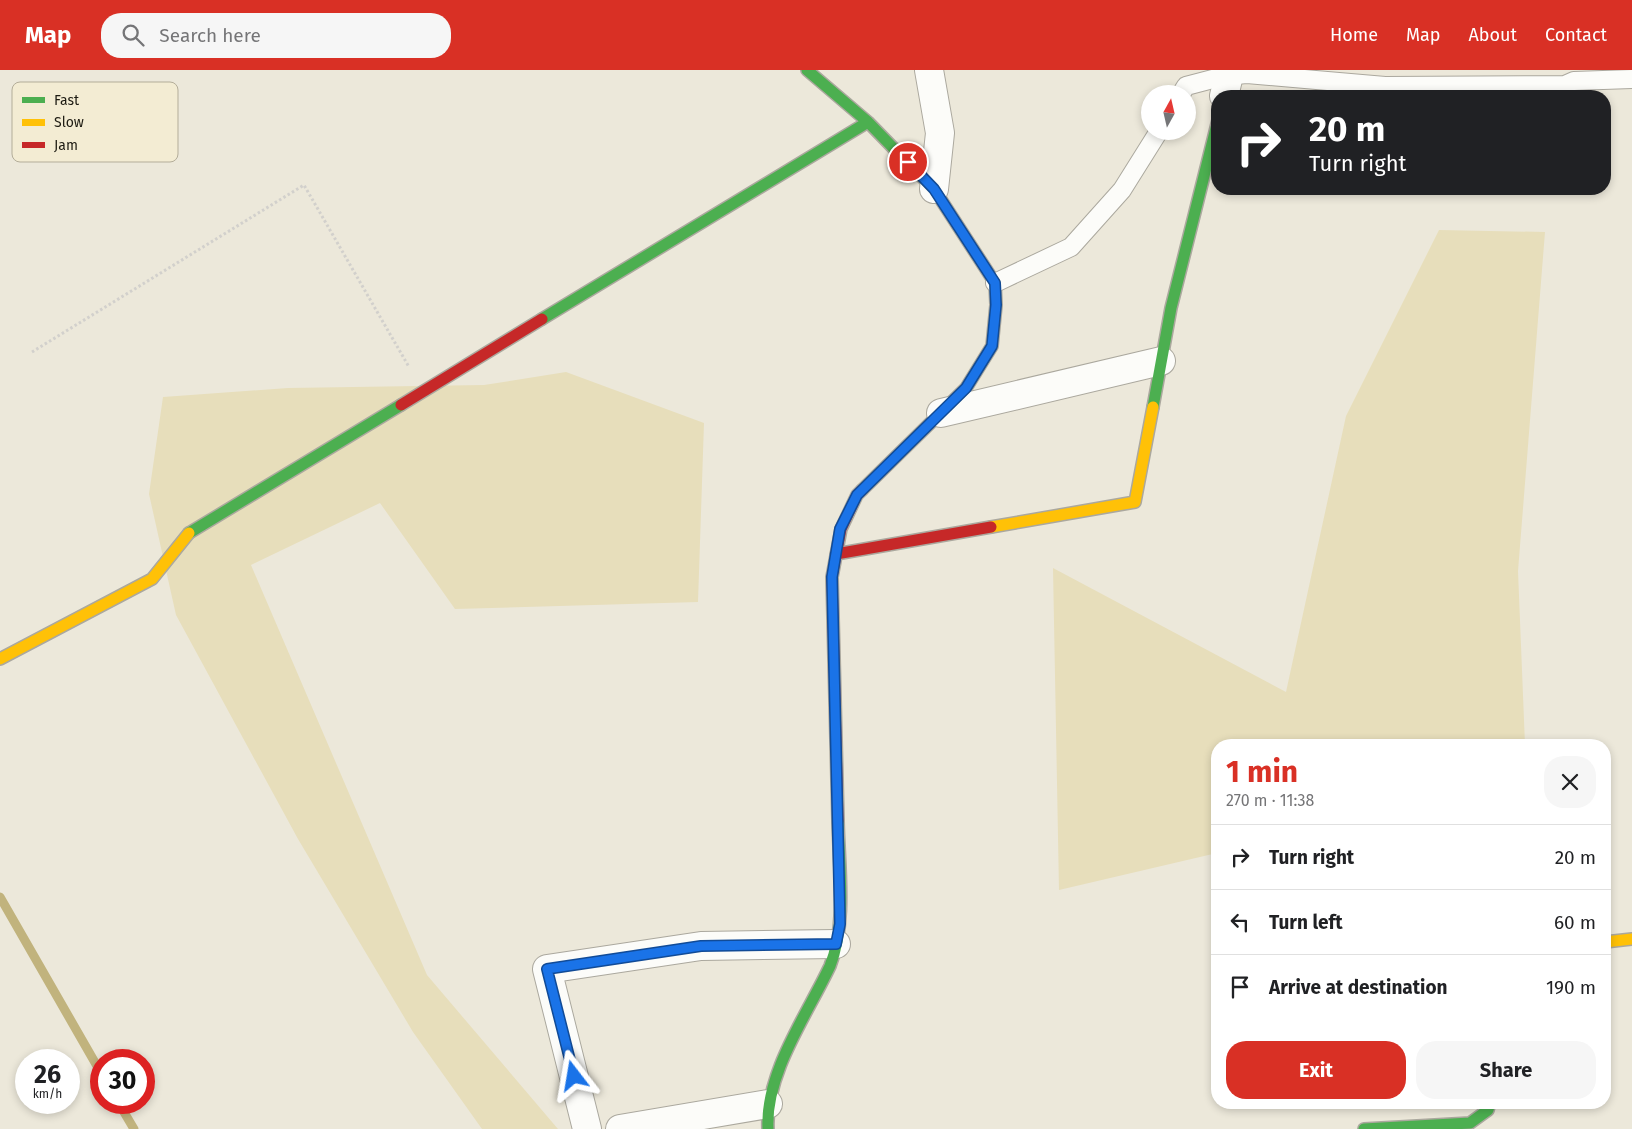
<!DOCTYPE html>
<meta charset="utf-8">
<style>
body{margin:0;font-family:"Fira Sans",sans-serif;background:#f6f6f6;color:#202124;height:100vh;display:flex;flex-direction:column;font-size:19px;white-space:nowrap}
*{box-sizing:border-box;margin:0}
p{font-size:16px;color:#757577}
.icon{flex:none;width:28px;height:28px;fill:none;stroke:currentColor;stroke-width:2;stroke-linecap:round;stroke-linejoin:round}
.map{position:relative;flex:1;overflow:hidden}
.side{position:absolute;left:1211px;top:669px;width:400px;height:370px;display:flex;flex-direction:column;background:#fff;border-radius:20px;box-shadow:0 2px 8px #0003}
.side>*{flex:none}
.banner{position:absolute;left:1211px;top:20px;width:400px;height:105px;border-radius:20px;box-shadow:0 2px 8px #0003;background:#202124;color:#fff;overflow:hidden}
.needle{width:32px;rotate:8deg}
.fabs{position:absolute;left:1141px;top:15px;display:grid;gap:10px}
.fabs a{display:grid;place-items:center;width:55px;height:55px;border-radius:50%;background:#fff;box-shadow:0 2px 8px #0003;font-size:25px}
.speed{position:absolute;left:15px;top:979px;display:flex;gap:10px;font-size:25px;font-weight:700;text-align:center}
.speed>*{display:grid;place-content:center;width:65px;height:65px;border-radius:50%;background:#fff;box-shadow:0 2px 8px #0003;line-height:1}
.speed small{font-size:12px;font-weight:400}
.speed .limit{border:8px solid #d22;background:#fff;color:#111}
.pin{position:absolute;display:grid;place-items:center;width:42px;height:42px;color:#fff;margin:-21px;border:2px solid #fff;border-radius:50%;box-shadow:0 1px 5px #0007}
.me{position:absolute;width:55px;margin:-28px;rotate:346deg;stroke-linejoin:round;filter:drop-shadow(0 0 4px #0008)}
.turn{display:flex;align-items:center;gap:18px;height:105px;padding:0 15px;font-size:22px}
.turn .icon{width:65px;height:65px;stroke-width:2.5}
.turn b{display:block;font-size:35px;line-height:42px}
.round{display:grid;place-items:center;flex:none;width:52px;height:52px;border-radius:20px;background:#f6f6f6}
.summary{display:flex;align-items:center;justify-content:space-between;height:85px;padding:0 15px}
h1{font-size:30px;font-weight:700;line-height:38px;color:#d93025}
.cta{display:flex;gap:10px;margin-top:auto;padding:10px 15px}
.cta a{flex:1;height:58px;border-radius:20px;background:#d93025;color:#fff;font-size:20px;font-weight:700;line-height:58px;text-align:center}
.cta a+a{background:#f6f6f6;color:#202124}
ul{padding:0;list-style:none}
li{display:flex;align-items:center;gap:15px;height:65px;padding:0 15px;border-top:1px solid #e0e0e0}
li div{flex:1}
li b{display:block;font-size:19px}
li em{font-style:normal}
header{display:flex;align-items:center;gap:30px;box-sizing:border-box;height:70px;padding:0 25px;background:#d93025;color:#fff}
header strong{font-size:24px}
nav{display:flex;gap:28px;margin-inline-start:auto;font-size:18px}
.search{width:350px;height:45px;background:#f6f6f6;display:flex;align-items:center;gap:12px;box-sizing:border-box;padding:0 18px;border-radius:20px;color:#757577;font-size:19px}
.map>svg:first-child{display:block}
.green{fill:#e7debb}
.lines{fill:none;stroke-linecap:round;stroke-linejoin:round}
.stream{stroke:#c1b37d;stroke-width:9}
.lane-casing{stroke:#aba89e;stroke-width:20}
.street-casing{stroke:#aba89e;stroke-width:30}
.fast-casing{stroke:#aba89e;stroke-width:14}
.slow-casing{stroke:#aba89e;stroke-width:14}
.jam-casing{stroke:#aba89e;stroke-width:14}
.path{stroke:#d2d0cc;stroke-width:3;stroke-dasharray:2.5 2.5;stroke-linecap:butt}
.lane{stroke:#fcfcf9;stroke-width:18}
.street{stroke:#fcfcf9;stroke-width:28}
.fast{stroke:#4caf50;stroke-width:11}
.slow{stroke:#ffc107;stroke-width:11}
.jam{stroke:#c62828;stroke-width:11}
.route-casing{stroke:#114b97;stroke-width:12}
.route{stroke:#1a73e8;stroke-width:9}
.key{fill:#f3ecd3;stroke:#b3ad99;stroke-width:1}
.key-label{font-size:14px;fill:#1d1b12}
</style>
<header>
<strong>Map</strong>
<div class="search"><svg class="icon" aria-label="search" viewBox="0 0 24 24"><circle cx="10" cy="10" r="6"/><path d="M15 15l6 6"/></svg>Search here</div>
<nav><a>Home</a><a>Map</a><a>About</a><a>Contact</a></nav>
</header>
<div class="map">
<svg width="1632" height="1059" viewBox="0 0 1632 1059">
<rect width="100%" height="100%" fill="#ece8da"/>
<!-- green -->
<path class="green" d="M 1439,160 L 1545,162 L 1518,501 L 1525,675 L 1218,675 L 1217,783 L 1059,820 L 1053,498 L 1286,622 L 1346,346 Z
M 566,302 L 704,353 L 698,532 L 455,539 L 380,433 L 251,495 L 427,905 L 558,1059 L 482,1059 L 413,962 L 298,769 L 176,545 L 149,424 L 163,327 L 288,318 L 484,315 Z"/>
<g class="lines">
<!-- stream -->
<path class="stream" d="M 0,827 L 101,1003
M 118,1032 L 134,1059"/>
<!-- lane casing -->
<g class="lane-casing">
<path id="lane" d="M 1181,24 L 1186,16 L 1224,6 L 1247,4 L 1385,16 L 1565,15 L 1574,11 L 1632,9
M 995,213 L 1071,177 L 1122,120 L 1159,61"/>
</g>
<!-- street casing -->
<g class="street-casing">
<path id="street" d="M 929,0 L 940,63 L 934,119
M 1224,26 L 1229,5
M 941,343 L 1161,291
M 587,1059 L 547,899 L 701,876 L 836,874
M 620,1059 L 768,1034"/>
</g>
<!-- fast casing -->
<g class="fast-casing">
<path id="fast" d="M 807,0 L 868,52 L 904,89
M 542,249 L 868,52
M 1153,337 L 1171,238 L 1218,50
M 189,463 L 401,335
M 768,1059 C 765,1003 807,945 830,896 C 847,854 839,797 838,751
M 1364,1059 L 1470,1053 L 1488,1040 L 1490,1032"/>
</g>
<!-- slow casing -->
<g class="slow-casing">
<path id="slow" d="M 862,420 L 966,318 L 992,276 L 996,235 L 995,213 L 934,119 L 904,89
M 991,457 L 1135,432 L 1153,337
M 0,589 L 152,509 L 189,463
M 1605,872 L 1632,869"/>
</g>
<!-- jam casing -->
<g class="jam-casing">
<path id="jam" d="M 401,335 L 542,249
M 836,484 L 991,457
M 838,751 L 832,507 L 841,459 L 857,425 L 862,420"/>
</g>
<!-- path -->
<path class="path" d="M 32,282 L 304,115 L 409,297"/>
<!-- lane -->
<use href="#lane" class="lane"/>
<!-- street -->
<use href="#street" class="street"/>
<!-- fast -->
<use href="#fast" class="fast"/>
<!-- slow -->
<use href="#slow" class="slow"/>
<!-- jam -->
<use href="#jam" class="jam"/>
</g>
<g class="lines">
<!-- route casing -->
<g class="route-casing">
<path id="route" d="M 574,1006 L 547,899 L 701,876 L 836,874 L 840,854 L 832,507 L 840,459 L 857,425 L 966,318 L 992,276 L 996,235 L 995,213 L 934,119 L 908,92"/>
</g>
<!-- route -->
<use href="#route" class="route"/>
</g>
<!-- legend -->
<rect x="12" y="12" width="166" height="80" rx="8" class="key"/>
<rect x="22" y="27" width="23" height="6" fill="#4caf50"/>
<rect x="22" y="49" width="23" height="7" fill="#ffc107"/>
<rect x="22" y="72" width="23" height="6" fill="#c62828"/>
<g class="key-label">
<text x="54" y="35">Fast</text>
<text x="54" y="57">Slow</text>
<text x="54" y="80">Jam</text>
</g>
</svg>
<div class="fabs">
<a><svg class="needle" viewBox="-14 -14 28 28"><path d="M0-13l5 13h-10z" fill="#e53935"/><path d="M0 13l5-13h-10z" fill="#757577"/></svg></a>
</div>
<div class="speed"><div>26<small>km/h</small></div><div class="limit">30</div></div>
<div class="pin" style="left:908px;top:92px;background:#d93025"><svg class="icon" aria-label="arrive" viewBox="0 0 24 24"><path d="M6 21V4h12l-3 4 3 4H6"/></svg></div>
<svg class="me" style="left:574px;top:1006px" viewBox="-20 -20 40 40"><path d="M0-17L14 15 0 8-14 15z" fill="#1a73e8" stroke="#fff" stroke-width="4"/></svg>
<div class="banner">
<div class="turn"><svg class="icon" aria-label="right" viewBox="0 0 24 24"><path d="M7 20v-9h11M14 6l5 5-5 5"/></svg><div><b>20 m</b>Turn right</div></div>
</div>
<section class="side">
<div class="summary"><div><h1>1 min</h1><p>270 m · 11:38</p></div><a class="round"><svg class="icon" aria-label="close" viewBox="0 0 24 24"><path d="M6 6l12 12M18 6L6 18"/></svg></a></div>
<ul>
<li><svg class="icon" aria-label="right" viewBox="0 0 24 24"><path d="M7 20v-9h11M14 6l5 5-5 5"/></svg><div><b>Turn right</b></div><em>20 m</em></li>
<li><svg class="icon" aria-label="left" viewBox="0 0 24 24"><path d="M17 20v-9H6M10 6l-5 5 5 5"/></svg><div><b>Turn left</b></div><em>60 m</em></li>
<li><svg class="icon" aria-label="arrive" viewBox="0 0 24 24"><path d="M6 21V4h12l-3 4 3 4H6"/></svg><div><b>Arrive at destination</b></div><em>190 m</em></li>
</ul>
<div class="cta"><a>Exit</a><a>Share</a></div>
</section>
</div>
